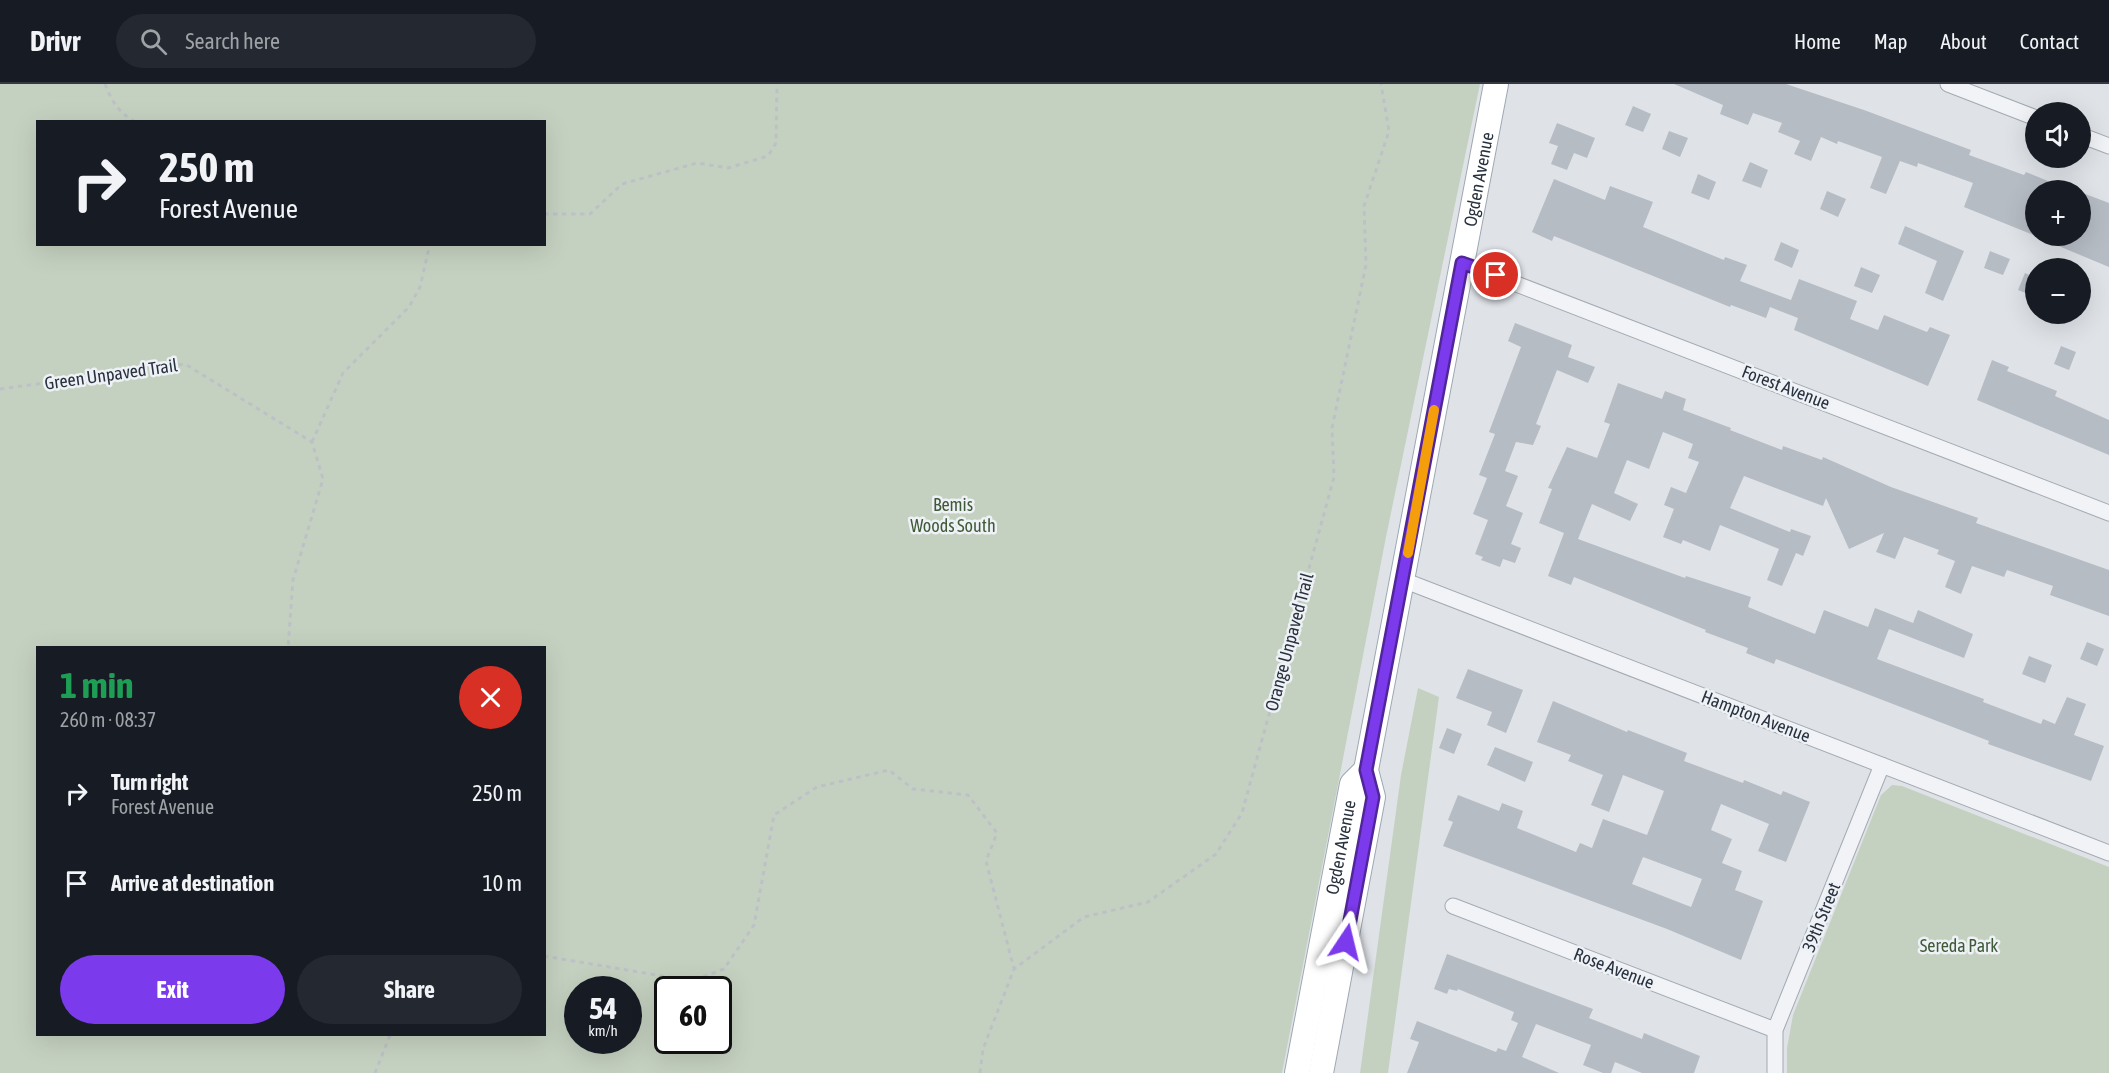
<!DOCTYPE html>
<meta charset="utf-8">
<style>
body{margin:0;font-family:"Asap Condensed",sans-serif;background:#242831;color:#f1f3f6;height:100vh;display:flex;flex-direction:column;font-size:22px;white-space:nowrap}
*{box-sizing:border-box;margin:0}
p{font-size:20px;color:#9ea1a6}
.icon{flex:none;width:33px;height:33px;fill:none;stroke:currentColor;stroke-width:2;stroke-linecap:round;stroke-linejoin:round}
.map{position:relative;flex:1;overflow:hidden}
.panel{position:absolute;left:36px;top:562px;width:510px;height:390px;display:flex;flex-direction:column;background:#171b24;border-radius:0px;box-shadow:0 6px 24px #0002}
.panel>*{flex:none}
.guide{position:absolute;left:36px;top:36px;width:510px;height:126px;border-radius:0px;box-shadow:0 6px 24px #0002;background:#171b24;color:#f1f3f6;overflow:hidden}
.controls{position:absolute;left:2025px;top:18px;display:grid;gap:12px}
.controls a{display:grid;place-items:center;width:66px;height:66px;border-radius:50%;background:#171b24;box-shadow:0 6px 24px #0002;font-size:30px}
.speed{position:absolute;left:564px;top:892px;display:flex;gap:12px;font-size:30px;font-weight:700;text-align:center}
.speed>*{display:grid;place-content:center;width:78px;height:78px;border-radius:50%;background:#171b24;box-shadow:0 6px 24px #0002;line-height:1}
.speed small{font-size:15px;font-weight:400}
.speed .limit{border:3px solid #111;border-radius:9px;background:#fff;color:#111}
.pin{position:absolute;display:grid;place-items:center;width:51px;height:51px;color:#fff;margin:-26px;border:3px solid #fff;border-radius:50%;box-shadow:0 2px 6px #0007}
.me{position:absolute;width:66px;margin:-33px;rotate:10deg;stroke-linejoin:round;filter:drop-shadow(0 0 4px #0008)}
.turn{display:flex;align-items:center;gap:21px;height:126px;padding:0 24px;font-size:27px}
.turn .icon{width:78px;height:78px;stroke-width:2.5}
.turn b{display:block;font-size:42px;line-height:51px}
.round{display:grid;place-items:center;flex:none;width:63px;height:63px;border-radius:32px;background:#242831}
.headline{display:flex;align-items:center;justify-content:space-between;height:102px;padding:0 24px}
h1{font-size:36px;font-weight:700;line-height:45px;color:#1e9e55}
.primary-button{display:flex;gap:12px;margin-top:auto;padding:12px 24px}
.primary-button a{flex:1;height:69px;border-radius:36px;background:#7c3aed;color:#fff;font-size:24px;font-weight:700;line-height:69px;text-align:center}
.primary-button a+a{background:#242831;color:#f1f3f6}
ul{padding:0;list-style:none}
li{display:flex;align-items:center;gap:18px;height:90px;padding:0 24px}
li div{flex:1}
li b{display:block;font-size:22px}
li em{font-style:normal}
header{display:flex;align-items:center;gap:36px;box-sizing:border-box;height:84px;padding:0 30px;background:#171b24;border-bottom:2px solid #363941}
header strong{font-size:28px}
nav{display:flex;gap:33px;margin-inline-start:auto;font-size:21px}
.search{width:420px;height:54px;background:#242831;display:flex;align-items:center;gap:15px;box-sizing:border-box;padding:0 21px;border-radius:33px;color:#9ea1a6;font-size:22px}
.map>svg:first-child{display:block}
.green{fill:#c5d1c0;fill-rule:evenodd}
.building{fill:#b6bcc4;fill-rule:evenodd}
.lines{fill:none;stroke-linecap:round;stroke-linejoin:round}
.minor-casing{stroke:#a4aab2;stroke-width:17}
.primary-casing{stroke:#9ea8b3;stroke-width:26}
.path{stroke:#bdc1c6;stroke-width:3;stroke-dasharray:4.5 4.5;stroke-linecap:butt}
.minor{stroke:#f1f3f6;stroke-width:15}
.primary{stroke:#fff;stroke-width:24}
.route-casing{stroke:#51269a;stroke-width:15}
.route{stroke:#7c3aed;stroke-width:10}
.slow{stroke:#f59e0b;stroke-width:10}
.labels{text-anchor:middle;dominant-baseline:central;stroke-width:5;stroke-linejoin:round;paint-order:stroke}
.street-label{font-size:18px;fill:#28313e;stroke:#eef1f5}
.park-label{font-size:18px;fill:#3e5a36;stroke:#eef1f5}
</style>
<header>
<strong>Drivr</strong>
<div class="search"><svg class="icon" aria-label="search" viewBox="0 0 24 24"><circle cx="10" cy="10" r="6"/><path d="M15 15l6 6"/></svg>Search here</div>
<nav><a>Home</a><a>Map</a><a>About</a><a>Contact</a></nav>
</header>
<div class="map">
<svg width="2109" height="989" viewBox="0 0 2109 989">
<rect width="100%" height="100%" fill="#dfe3e8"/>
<!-- green -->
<path class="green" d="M 0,0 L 1480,0 L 1386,453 L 1282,989 L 0,989 ZM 38,38 L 544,38 L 544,160 L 38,160 ZM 38,564 L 544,564 L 544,951 L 38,951 ZM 578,906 L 628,906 L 628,957 L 578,957 ZM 668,906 L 718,906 L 718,957 L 668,957 Z
M 1418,604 L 1439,613 L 1388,989 L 1360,989 L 1401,691 Z
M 1892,701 L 1902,702 L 2109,783 L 2109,989 L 1787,989 L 1787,964 L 1793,931 L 1881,711 Z"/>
<!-- building -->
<path class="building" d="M 1674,0 L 1786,0 L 1864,26 L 1971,66 L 1969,71 L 2024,91 L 2026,88 L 2070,106 L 2036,106 L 2036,152 L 1964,123 L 1973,99 L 1918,79 L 1917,83 L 1900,77 L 1886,110 L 1870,104 L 1882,73 L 1838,57 L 1837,60 L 1821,53 L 1811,77 L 1794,70 L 1800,57 L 1778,48 L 1782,39 L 1753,29 L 1748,41 L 1720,30 L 1723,21 Z
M 1633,22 L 1651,30 L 1643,48 L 1625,41 Z
M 1557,39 L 1595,54 L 1587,74 L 1574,69 L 1567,86 L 1551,80 L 1558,62 L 1549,59 Z
M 1669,47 L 1688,54 L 1680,73 L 1662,65 Z
M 1750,78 L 1768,86 L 1761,104 L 1742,97 Z
M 1698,90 L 1716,98 L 1709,116 L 1691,109 Z
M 1554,95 L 1605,116 L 1610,102 L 1653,118 L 1643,143 L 1724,176 L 1725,173 L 1747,181 L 1740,197 L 1791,216 L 1799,195 L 1857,217 L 1850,235 L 1878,246 L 1884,231 L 1927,248 L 1930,243 L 1950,251 L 1928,302 L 1794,246 L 1798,234 L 1770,223 L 1766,234 L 1731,221 L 1730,223 L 1554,152 L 1552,157 L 1532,148 Z
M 1827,107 L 1846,115 L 1838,133 L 1820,125 Z
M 2080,108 L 2109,119 L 2109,183 L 2037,153 L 2080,152 Z
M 1905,142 L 1964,167 L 1943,217 L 1925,209 L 1937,177 L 1898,160 Z
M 1781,158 L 1799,166 L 1792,184 L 1774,176 Z
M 1990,167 L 2010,175 L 2003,191 L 1984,184 Z
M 1861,183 L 1880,191 L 1872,209 L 1854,202 Z
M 2025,189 L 2036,194 L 2036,213 L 2018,206 Z
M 1515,239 L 1572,261 L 1568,273 L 1595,283 L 1588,299 L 1557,286 L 1536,340 L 1541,342 L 1533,361 L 1516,358 L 1505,387 L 1518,392 L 1506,422 L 1523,429 L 1511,460 L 1521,464 L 1515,479 L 1503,475 L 1500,483 L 1481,476 L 1483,473 L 1475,470 L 1488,436 L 1473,430 L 1487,394 L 1479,391 L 1495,350 L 1489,348 L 1521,263 L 1508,257 Z
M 2061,262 L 2076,268 L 2069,286 L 2054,280 Z
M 1992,276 L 2009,283 L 2007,287 L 2057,307 L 2055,312 L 2109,336 L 2109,371 L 1977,316 Z
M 1618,299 L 1662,315 L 1665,307 L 1686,315 L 1683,326 L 1731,344 L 1730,346 L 1782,366 L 1783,362 L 1822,376 L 1823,373 L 1891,403 L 1978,434 L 1976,439 L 2109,486 L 2109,532 L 2050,511 L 2053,502 L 2007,486 L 2004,493 L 1972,482 L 1961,510 L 1945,503 L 1955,477 L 1937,470 L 1939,466 L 1904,453 L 1895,475 L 1876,468 L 1884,449 L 1849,465 L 1826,414 L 1823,422 L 1744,392 L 1730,424 L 1790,448 L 1791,445 L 1811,452 L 1803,472 L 1796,469 L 1782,502 L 1767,496 L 1779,465 L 1720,441 L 1710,467 L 1683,456 L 1681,460 L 1663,453 L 1674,425 L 1664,421 L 1671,403 L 1686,409 L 1699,378 L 1688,374 L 1693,360 L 1663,348 L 1649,385 L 1627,376 L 1614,409 L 1638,420 L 1630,437 L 1592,420 L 1578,455 L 1685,494 L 1686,492 L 1751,513 L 1748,523 L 1815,550 L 1824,526 L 1868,543 L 1875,524 L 1913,539 L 1918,526 L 1973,550 L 1964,574 L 1889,545 L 1877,575 L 1984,615 L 1983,618 L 2041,640 L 2043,635 L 2055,640 L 2067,613 L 2086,620 L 2074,651 L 2104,662 L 2091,697 L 1988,660 L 1989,657 L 1776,575 L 1774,580 L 1746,569 L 1748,564 L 1705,548 L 1706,546 L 1574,493 L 1571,501 L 1548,492 L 1564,449 L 1539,439 L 1552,405 L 1548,404 L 1567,363 L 1597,374 L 1610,340 L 1604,338 Z
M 2087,558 L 2104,565 L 2097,582 L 2080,575 Z
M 2029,572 L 2052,581 L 2045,599 L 2022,590 Z
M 1468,585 L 1523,606 L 1506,649 L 1487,641 L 1492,628 L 1456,614 Z
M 1553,617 L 1627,648 L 1628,646 L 1687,669 L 1684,677 L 1743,699 L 1744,696 L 1781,711 L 1783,707 L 1810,718 L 1786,778 L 1758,767 L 1769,740 L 1721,720 L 1711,746 L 1732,755 L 1722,779 L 1742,787 L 1735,806 L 1763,817 L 1741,876 L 1667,845 L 1443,762 L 1453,738 L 1448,736 L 1458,711 L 1499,727 L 1502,719 L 1523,727 L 1517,744 L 1576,768 L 1580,759 L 1592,764 L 1603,735 L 1647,751 L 1664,707 L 1623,691 L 1609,728 L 1591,721 L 1603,691 L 1568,677 L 1571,671 L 1537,658 ZM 1643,773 L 1702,795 L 1691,823 L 1632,800 Z
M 1447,644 L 1462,650 L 1454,670 L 1439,664 Z
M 1495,663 L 1533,678 L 1525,698 L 1487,681 Z
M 1447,870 L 1593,925 L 1589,934 L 1642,955 L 1644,949 L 1700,972 L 1694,989 L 1642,989 L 1615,978 L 1611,989 L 1603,989 L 1583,981 L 1591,961 L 1536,940 L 1522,973 L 1559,989 L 1407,989 L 1419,958 L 1410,955 L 1417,937 L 1496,968 L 1498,964 L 1506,967 L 1518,939 L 1511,936 L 1514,928 L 1458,905 L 1457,907 L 1449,905 L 1447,910 L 1434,905 Z"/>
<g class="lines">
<!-- minor casing -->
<g class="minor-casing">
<path id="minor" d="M 1948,0 L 2036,34
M 2080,51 L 2109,62
M 1462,179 L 2109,429
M 1403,496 L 2109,769
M 1453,822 L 1775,946
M 1775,989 L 1775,946 L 1882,681"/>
</g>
<!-- primary casing -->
<g class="primary-casing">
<g id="primary">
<path id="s1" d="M 1297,989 L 1352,700 L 1366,686"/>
<path id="s2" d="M 1321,989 L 1373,713 L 1366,686 L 1496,0"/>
</g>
</g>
<!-- path -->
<path class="path" d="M 105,0 C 111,16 119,29 134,37
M 544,130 L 590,130 L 622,100 L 697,79 L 728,84 L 768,72 L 776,59 L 777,0
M 0,305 L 185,280 L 312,358 L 323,395 L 293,496 L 288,564
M 312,358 L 343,289 L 409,223 L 420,203 L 430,160
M 544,872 L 692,897 L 724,885 L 754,841 L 774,731 L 817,703 L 889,686 L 913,705 L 968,711 L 997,749 L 986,777 L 1014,885
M 375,989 L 390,951
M 980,989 L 983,965 L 1014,885 L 1084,833 L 1148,818 L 1216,770 L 1242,729 L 1334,393 L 1332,344 L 1366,181 L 1364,122 L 1389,47 L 1381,0"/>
<!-- minor -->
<use href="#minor" class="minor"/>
<!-- primary -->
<use href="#primary" class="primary"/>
</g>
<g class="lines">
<!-- route casing -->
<g class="route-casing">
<path id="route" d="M 1346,858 L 1373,713 L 1366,686 L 1462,179 L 1496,191"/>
</g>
<!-- route -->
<use href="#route" class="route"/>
<!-- slow -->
<path class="slow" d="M 1408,469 L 1434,326"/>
</g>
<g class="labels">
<!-- street labels -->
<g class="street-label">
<text stroke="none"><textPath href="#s2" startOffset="910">Ogden Avenue</textPath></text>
<text transform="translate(111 290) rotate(-8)">Green Unpaved Trail</text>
<text transform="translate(1786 303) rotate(21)">Forest Avenue</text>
<text transform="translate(1289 558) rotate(-75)">Orange Unpaved Trail</text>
<text transform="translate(1756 632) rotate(21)">Hampton Avenue</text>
<text stroke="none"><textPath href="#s1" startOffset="230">Ogden Avenue</textPath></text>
<text transform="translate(1821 833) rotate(-68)">39th Street</text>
<text transform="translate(1614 884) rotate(21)">Rose Avenue</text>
</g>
<!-- park labels -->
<g class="park-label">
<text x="953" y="420">Bemis<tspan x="953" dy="21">Woods South</tspan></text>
<text x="1959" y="861">Sereda Park</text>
</g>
</g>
</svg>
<div class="controls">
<a><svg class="icon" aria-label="sound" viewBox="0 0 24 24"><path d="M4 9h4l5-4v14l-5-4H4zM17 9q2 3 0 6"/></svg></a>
<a>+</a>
<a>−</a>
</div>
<div class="speed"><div>54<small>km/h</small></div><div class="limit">60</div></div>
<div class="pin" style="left:1496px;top:191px;background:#d93025"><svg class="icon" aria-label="arrive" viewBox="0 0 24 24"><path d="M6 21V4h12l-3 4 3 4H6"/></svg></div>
<svg class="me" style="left:1346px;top:858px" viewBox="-20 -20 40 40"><path d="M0-17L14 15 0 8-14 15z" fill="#7c3aed" stroke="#fff" stroke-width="4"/></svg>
<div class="guide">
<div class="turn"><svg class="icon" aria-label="right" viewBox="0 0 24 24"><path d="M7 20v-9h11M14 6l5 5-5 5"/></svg><div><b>250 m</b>Forest Avenue</div></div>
</div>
<section class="panel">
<div class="headline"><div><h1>1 min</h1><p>260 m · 08:37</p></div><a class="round" style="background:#d93025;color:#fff"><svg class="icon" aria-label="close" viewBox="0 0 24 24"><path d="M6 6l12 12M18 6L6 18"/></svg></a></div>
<ul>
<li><svg class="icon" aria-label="right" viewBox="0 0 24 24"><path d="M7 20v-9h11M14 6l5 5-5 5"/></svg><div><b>Turn right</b><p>Forest Avenue</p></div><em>250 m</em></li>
<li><svg class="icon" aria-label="arrive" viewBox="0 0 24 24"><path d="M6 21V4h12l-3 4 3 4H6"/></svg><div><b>Arrive at destination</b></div><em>10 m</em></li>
</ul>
<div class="primary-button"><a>Exit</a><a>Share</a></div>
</section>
</div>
